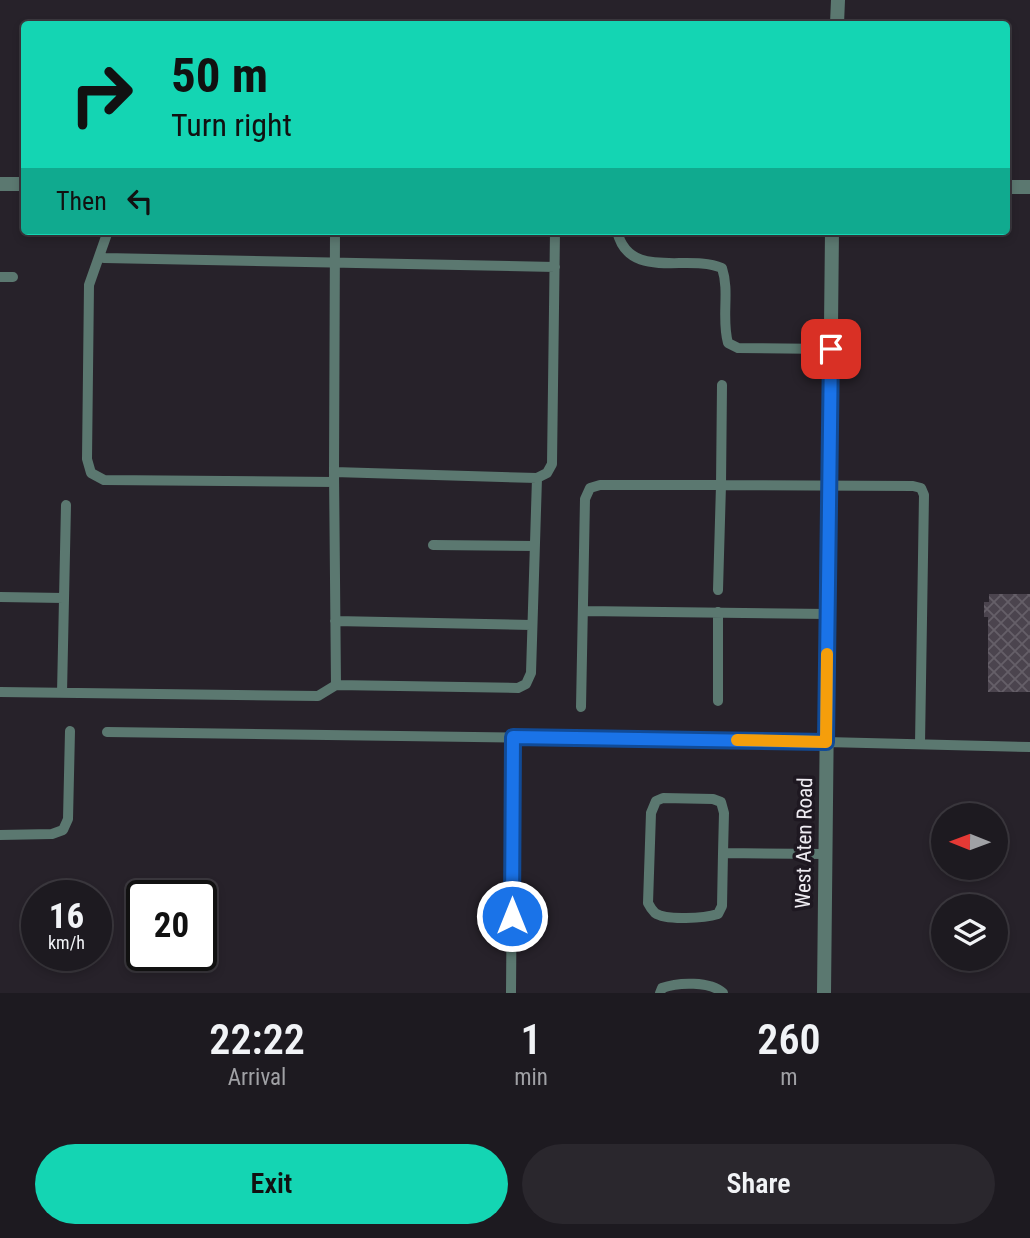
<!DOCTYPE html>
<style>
body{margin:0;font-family:"Roboto Condensed",sans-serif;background:#2a272d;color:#f1f3f6;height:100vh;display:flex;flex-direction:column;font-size:26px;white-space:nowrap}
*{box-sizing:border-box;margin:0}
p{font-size:23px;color:#a0a1a5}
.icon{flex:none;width:38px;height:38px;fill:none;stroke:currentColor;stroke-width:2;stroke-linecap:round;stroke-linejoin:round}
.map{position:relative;height:993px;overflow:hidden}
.panel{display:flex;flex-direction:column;background:#1d1a20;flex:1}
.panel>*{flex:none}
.hud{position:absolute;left:21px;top:21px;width:989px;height:214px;border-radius:7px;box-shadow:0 4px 10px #0003,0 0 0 2px #3b383e;background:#14d5b3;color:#111;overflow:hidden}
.needle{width:46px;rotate:271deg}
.buttons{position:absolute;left:931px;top:803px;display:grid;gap:14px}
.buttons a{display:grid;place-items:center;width:77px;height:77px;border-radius:50%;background:#1d1a20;box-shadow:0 4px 10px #0003,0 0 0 2px #3b383e;font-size:35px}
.speed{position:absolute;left:21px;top:880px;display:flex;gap:14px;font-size:35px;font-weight:700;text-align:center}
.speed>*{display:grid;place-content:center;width:91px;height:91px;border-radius:50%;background:#1d1a20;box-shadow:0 4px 10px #0003,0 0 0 2px #3b383e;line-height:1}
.speed small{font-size:18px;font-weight:400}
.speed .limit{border:4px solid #111;border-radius:10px;background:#fff;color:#111}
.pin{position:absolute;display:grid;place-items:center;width:60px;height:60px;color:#fff;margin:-30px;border-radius:14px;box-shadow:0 4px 10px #0006}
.me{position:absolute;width:77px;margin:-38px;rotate:0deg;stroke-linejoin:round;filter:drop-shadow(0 0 5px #0008)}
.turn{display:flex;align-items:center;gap:24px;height:147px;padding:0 35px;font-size:32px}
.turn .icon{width:91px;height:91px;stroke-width:2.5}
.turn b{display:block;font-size:49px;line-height:60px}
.then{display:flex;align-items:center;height:66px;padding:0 35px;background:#0003;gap:14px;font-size:26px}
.eta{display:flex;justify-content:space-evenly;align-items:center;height:119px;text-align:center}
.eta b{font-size:42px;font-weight:600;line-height:49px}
.action{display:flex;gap:14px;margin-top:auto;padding:14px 35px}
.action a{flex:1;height:80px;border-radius:42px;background:#14d5b3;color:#111;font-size:28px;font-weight:600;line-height:80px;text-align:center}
.action a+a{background:#2a272d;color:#f1f3f6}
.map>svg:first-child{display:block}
.building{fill:url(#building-cross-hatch)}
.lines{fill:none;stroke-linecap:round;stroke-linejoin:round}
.service{stroke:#5b7870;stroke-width:10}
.minor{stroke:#5b7870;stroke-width:14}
.tertiary{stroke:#5b7870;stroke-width:14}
.route-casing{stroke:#114b97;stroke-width:18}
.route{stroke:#1a73e8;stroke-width:12}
.slow{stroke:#f59e0b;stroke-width:12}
.labels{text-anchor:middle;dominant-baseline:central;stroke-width:7;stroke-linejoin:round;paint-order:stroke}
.street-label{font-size:21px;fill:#efecf2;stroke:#1e1821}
</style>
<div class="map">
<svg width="1030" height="993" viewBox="0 0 1030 993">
<defs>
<pattern id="building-cross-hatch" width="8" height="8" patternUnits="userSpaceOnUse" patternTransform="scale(1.75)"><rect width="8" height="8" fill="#4b444e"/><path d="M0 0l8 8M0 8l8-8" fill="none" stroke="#655f68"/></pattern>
</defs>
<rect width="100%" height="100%" fill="#27222a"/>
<!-- building -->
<path class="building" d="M 989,594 L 1030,594 L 1030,692 L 988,692 L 988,617 L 984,617 L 984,602 L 989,602 Z"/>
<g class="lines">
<!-- service -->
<path class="service" d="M 108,231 L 89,285 L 87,459 L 91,473 L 104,480 L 334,482
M 335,231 L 334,472 L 336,685 L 518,688 L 526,684 L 531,673 L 537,478
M 617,231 C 629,282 687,253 722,268 C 730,292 721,318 728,343 L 738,348 L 831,349
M 100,255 L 104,258 L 555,267
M 0,277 L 13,277
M 722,385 L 721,485 L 913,486 L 921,488 L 924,495 L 920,744
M 334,472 L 537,478 L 547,473 L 552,464 L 555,231
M 433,545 L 534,546
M 0,597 L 64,598
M 583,611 L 828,614
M 335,621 L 531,625
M 0,692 L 318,696 L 336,685
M 62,693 L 66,505
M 718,701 L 718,612
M 581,707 L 585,499 L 590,488 L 600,485 L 721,485 L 718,590
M 107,732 L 826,742 L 1030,747
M 0,835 L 52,834 L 63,830 L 68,819 L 70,731
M 723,853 L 722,906 L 718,914 C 705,918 666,921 655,913 C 652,910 650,907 648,903 L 651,813 L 656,801 L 663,798 L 713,799 L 721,802 L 724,813 L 723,853 L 825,854
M 511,993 L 513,737
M 660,993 L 662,988 C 678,982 710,981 723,993"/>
<!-- minor -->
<path class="minor" d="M 0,184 L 24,184"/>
<!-- tertiary -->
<path class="tertiary" d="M 837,24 L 838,0
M 1006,187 L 1030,187
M 824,993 L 832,231"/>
</g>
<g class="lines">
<!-- route casing -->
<g class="route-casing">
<path id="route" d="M 512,916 L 513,737 L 826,742 L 831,349"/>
</g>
<!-- route -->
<use href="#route" class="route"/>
<!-- slow -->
<path class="slow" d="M 737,740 L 826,742 L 827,654"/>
</g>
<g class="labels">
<!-- street labels -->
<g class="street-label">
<text transform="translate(804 843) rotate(-89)">West Aten Road</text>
</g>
</g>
</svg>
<div class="buttons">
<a><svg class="needle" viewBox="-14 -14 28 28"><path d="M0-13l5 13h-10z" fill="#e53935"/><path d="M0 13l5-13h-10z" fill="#a0a1a5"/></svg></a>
<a><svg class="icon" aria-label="layers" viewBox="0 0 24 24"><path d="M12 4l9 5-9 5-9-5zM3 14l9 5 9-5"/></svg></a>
</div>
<div class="speed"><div>16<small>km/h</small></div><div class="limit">20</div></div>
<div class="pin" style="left:831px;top:349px;background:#d93025"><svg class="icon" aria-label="arrive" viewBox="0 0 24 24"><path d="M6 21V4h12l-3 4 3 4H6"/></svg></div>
<svg class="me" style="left:512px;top:916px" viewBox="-20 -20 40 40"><circle r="17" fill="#1a73e8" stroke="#fff" stroke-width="3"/><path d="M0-11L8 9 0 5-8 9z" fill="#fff"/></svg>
<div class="hud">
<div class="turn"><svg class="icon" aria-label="right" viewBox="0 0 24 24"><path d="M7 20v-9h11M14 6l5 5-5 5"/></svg><div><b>50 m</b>Turn right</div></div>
<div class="then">Then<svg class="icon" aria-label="left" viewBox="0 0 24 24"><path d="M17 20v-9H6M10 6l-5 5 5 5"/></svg></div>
</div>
</div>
<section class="panel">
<div class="eta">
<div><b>22:22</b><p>Arrival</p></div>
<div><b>1</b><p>min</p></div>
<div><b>260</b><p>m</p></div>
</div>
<div class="action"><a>Exit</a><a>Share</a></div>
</section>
